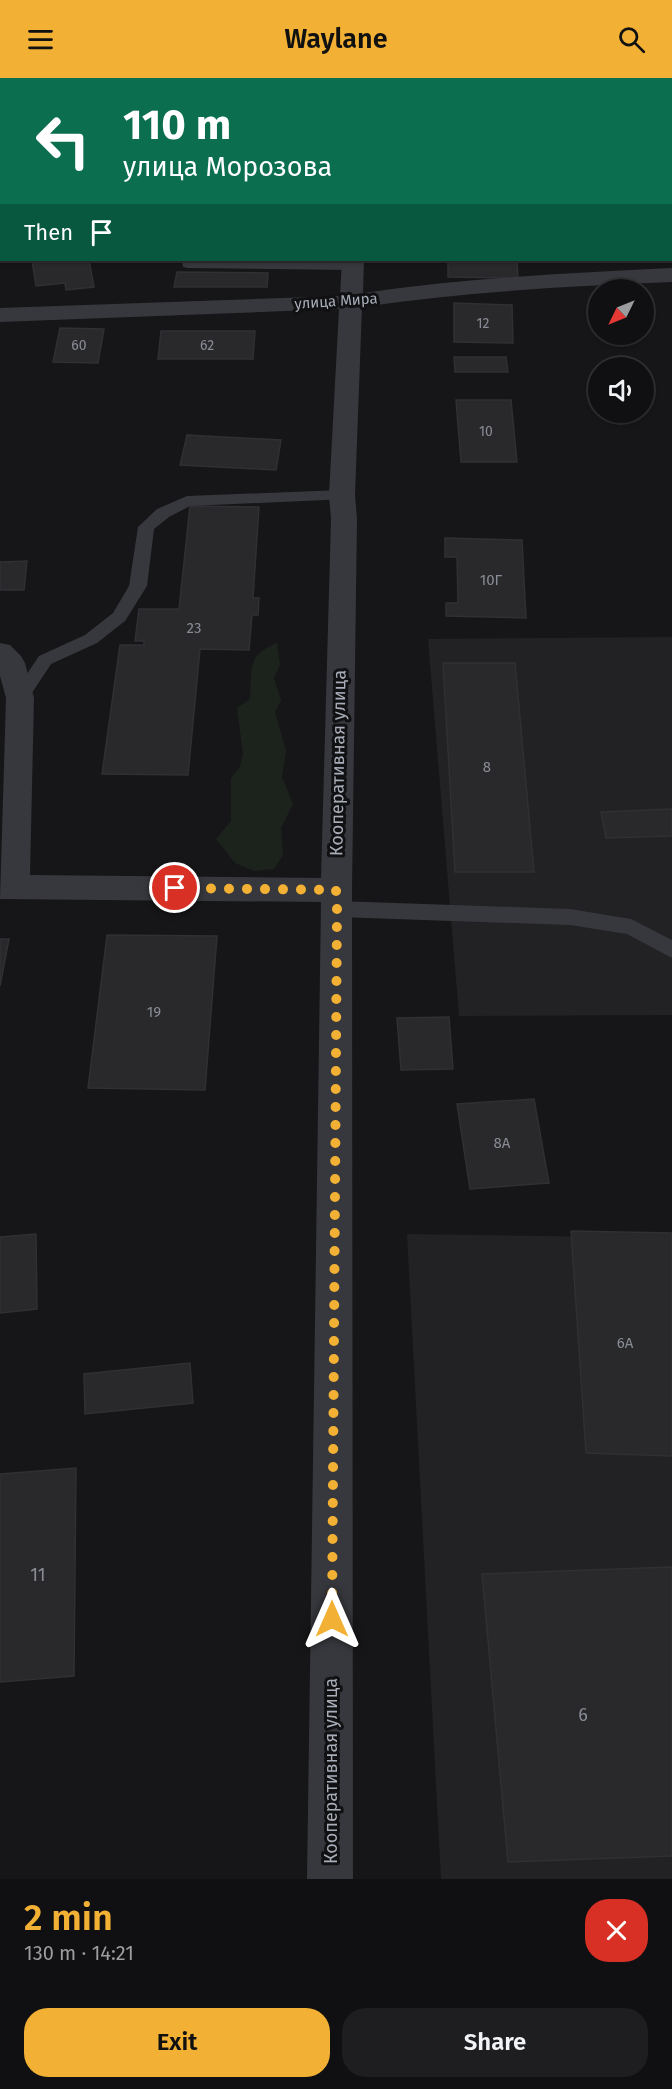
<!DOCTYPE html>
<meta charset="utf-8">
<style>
body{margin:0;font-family:"Fira Sans",sans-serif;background:#1e1e20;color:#f1f3f6;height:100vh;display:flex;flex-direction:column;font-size:22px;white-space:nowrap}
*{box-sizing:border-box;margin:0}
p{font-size:20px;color:#9c9d9f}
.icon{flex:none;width:33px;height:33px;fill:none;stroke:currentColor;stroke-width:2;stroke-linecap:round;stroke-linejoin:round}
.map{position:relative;height:1801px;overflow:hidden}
.panel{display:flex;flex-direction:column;background:#101012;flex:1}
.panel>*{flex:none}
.top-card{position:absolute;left:0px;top:0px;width:672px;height:183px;box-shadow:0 2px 4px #0004,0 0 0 2px #303032;background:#0b6e4f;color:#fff;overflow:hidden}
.needle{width:39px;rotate:227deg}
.buttons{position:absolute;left:588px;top:201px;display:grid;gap:12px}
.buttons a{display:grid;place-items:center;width:66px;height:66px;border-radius:50%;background:#101012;box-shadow:0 2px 4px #0004,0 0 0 2px #303032;font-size:30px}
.pin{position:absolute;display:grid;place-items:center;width:51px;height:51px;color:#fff;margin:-26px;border:3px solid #fff;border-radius:50%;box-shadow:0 2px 6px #0007}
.me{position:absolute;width:66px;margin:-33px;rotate:0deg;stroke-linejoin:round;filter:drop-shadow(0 0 4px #0008)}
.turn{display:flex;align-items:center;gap:21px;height:126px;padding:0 24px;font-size:27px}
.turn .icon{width:78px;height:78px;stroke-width:2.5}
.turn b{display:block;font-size:42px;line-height:51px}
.then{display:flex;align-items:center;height:57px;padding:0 24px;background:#0003;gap:12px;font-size:22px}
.round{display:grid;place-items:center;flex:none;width:63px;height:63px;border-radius:24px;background:#1e1e20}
.overview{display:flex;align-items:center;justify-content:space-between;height:102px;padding:0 24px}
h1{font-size:36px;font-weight:600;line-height:45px;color:#f2b134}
.primary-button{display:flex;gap:12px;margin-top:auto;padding:12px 24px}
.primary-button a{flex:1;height:69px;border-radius:24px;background:#f2b134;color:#111;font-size:24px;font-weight:600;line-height:69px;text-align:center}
.primary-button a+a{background:#1e1e20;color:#f1f3f6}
header{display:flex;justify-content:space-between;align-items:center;height:78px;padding:0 24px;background:#f2b134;color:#111;font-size:27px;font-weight:600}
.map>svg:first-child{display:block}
.built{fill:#222225}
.green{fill:#1c231d}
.building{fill:#29292c;stroke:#303034;stroke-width:1.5}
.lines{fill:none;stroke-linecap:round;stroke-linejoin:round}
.lane{fill:#37383d;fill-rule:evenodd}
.street{fill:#37383d;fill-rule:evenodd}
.route{stroke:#f2b134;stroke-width:10;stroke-dasharray:0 18}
.labels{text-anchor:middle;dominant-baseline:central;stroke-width:6;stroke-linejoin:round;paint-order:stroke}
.far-number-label{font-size:14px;fill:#888b94}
.far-street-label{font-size:15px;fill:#a8adb8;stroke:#111113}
.number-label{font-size:15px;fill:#888b94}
.street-label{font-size:18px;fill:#a8adb8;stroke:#111113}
.near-number-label{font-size:18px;fill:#888b94}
</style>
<header><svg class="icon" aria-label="menu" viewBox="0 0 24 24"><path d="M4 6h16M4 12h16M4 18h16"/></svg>Waylane<svg class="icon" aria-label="search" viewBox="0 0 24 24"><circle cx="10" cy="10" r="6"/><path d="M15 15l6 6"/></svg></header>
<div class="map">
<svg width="672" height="1801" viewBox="0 0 672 1801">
<rect width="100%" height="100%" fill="#161618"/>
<!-- built -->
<path class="built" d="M 672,559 L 672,937 L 459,938 L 428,561 Z
M 407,1156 L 672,1160 L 672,1801 L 441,1801 Z"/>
<!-- green -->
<path class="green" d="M 277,565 L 280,587 L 274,600 L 281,622 L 275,634 L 286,673 L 282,699 L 293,726 L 281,750 L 283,777 L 274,791 L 254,793 L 235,785 L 216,761 L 231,743 L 231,700 L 240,689 L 243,676 L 237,630 L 250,621 C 252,592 246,577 277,565 Z"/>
<!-- building -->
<path class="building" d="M 32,182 L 89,182 L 94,209 L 66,212 L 65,205 L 36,208 Z
M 448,182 L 517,182 L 518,200 L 448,199 Z
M 177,194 L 268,195 L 267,209 L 174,209 Z
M 454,225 L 512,227 L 513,265 L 454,264 Z
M 60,250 L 104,251 L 98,285 L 53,284 Z
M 161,253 L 255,253 L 253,281 L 158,281 Z
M 454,279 L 506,279 L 508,294 L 455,294 Z
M 456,322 L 511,322 L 517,384 L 461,384 Z
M 187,357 L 281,362 L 276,392 L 180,387 Z
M 190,428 L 259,429 L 253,520 L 259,520 L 258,537 L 252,537 L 249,572 L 200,571 L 188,697 L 102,696 L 120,567 L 144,567 L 144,563 L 135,563 L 139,531 L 179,531 Z
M 445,460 L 522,462 L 526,540 L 446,538 L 446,525 L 458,525 L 457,479 L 445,479 Z
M 27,483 L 24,512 L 0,512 L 0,484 Z
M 443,585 L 515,585 L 534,794 L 455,794 Z
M 672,731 L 672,758 L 606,760 L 601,734 Z
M 107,857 L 217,858 L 205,1012 L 88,1010 Z
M 0,861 L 9,861 L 0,908 Z
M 449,939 L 453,991 L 401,992 L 397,940 Z
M 534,1021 L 549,1105 L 470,1111 L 457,1026 Z
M 571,1153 L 672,1155 L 672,1378 L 586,1375 Z
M 36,1156 L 37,1231 L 0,1235 L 0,1159 Z
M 190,1285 L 193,1325 L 85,1336 L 84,1296 Z
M 76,1390 L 74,1598 L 0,1604 L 0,1396 Z
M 672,1489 L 672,1778 L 508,1784 L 482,1496 Z"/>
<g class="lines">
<!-- lane -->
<path class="lane" d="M 182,182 L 353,184 L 360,188 L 353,192 L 188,190 L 183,189 Z
M 342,412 L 350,417 L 348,421 L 190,428 L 169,439 L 154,451 L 147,508 L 125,543 L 97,565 L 51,586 L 26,624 L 20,626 L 14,624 L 11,620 L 39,578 L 85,557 L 113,535 L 129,508 L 138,449 L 157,431 L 187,418 Z
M 337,823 L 570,831 L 631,841 L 672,862 L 672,880 L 627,856 L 570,847 L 337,839 L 330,836 L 327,831 L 330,826 Z"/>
<!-- street -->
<path class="street" d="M 343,0 L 363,0 L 363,2 L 343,2 Z
M 0,41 L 2,41 L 2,53 L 0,53 Z
M 342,182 L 364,182 L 363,215 C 466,200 568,195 672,190 L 672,204 C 568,208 465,214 362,229 L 355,417 L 357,441 L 352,812 L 353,1801 L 307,1801 L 321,824 L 0,821 L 6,620 L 0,598 L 0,565 L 10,567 L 21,578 L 25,585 L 34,620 L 30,797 L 321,800 L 331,441 L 329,417 L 339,231 L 0,244 L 0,230 L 340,218 Z"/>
</g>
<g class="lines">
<!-- route -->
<path class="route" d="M 175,810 L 336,812 L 337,831 L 332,1541"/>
</g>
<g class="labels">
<!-- far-number labels -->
<g class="far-number-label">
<text x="483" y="245">12</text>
<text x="79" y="267">60</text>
<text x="207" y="267">62</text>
<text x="486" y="353">10</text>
</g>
<!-- far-street labels -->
<g class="far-street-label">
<text transform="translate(336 223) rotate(-4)">улица Мира</text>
</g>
<!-- number labels -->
<g class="number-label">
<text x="491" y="502">10Г</text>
<text x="194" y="550">23</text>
<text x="487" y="689">8</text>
<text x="154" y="934">19</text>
<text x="502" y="1065">8А</text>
<text x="625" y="1265">6А</text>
</g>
<!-- street labels -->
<g class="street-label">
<text transform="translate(338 685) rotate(-89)">Кооперативная улица</text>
<text transform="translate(331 1693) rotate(-90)">Кооперативная улица</text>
</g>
<!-- near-number labels -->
<g class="near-number-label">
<text x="38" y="1497">11</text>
<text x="583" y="1637">6</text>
</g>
</g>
</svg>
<div class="buttons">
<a><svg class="needle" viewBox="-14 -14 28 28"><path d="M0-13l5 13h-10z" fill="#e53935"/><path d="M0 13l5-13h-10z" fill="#9c9d9f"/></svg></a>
<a><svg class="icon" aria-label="sound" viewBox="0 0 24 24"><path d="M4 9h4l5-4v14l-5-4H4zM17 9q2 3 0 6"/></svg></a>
</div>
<div class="pin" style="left:175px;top:810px;background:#d93025"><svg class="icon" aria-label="arrive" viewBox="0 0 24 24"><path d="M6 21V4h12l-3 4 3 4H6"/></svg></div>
<svg class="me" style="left:332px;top:1541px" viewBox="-20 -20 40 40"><path d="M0-17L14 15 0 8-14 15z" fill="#f2b134" stroke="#fff" stroke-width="4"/></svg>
<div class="top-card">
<div class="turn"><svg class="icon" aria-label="left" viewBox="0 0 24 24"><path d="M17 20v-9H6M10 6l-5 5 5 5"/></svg><div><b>110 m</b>улица Морозова</div></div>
<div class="then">Then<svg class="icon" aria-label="arrive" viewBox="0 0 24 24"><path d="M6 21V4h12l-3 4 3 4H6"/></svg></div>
</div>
</div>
<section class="panel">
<div class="overview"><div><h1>2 min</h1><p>130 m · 14:21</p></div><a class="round" style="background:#d93025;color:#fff"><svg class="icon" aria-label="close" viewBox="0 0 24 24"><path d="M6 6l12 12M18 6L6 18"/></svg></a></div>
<div class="primary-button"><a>Exit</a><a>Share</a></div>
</section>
